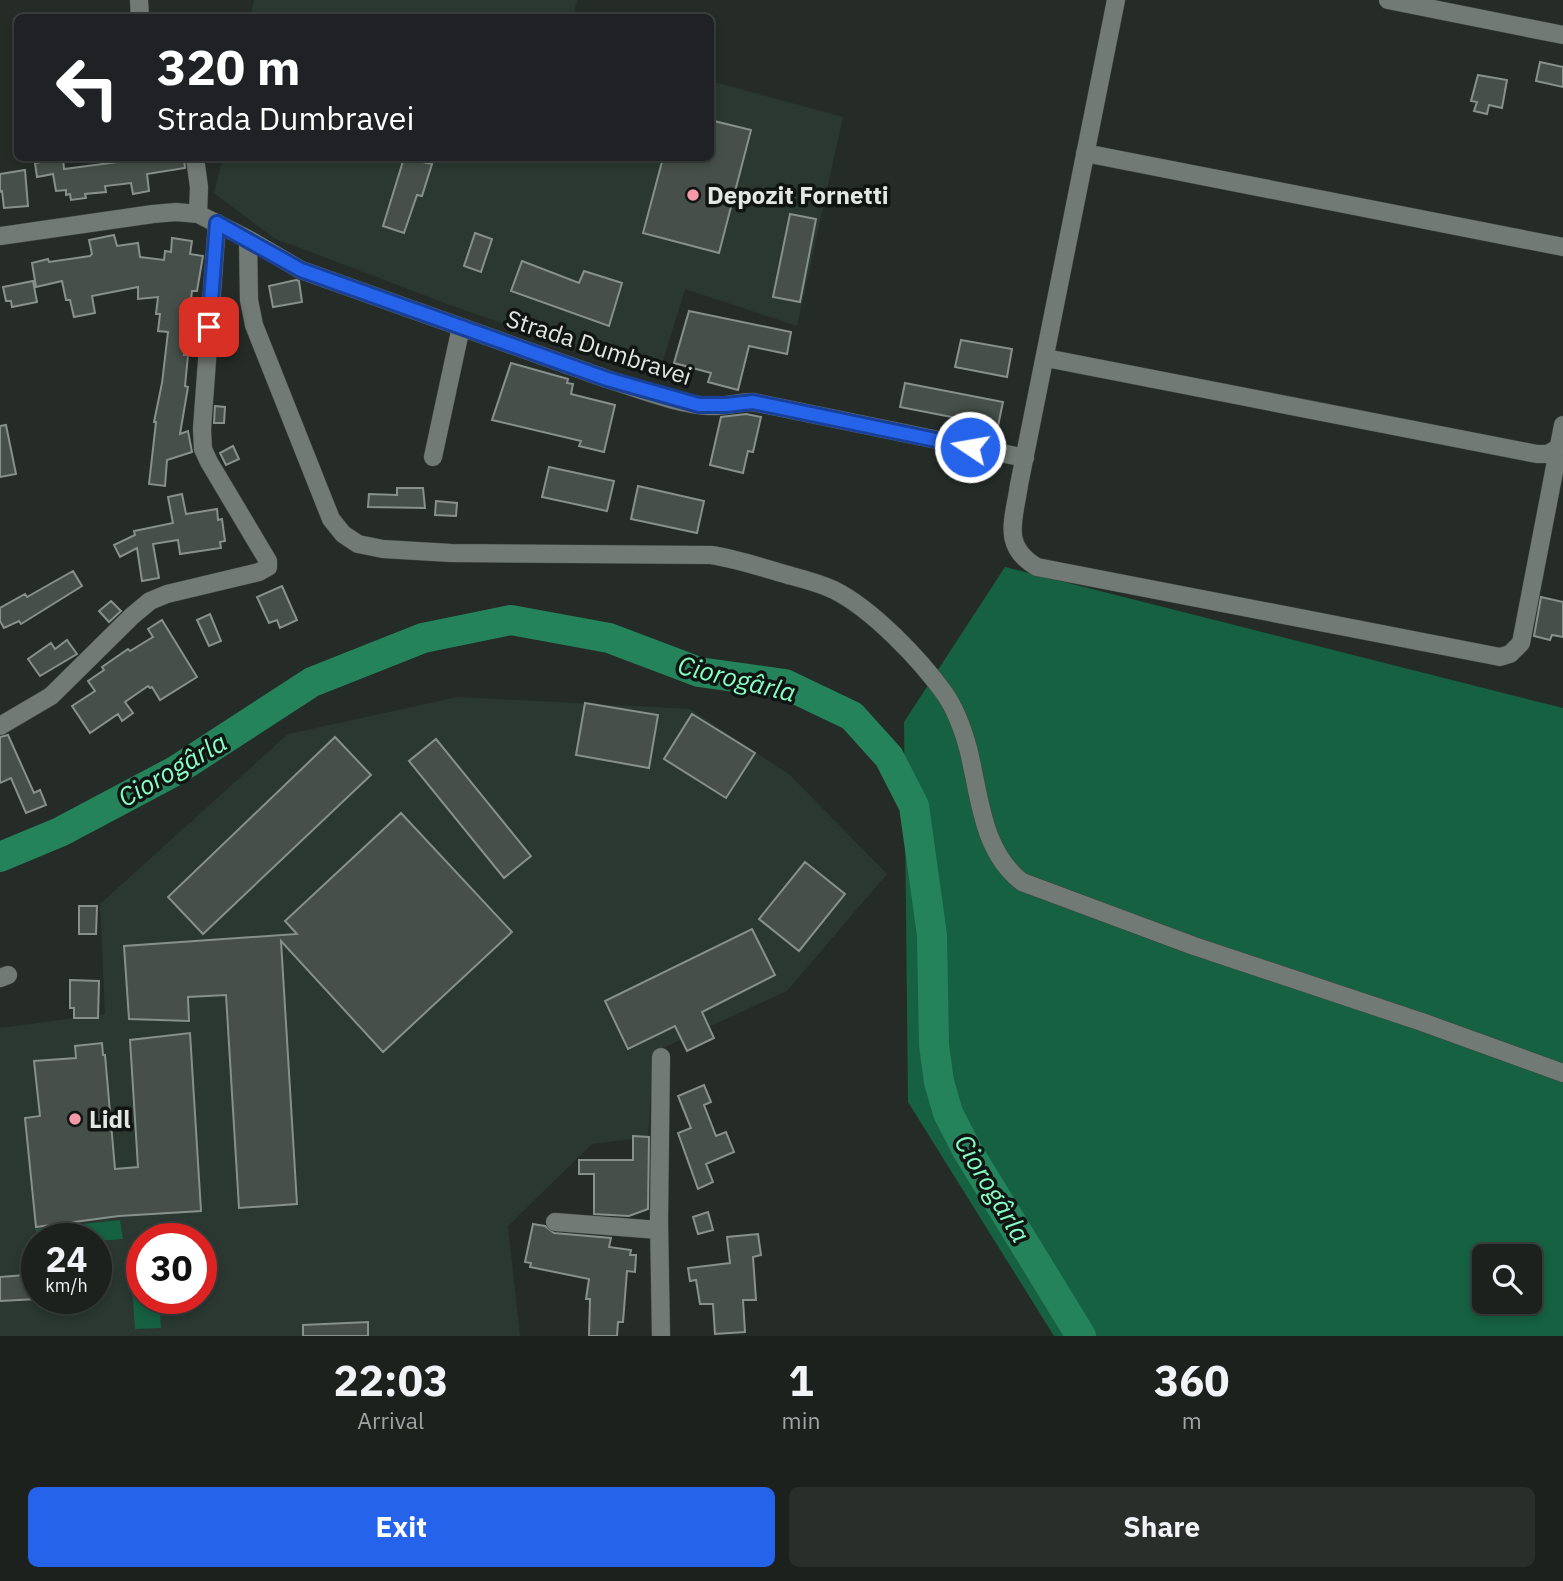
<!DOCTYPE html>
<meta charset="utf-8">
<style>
body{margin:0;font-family:"IBM Plex Sans",sans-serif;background:#292e2b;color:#f1f3f6;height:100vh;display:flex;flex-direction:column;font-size:26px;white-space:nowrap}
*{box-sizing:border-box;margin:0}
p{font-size:23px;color:#a0a3a4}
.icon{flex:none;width:38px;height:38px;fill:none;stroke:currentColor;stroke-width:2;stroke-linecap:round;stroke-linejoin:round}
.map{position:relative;height:1336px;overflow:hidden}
.panel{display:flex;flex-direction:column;background:#1c211e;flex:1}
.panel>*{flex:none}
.guide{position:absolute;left:14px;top:14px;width:700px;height:147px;border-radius:10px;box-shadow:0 4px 10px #0003,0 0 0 2px #3a3e3c;background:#202124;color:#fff;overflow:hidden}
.buttons{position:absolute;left:1472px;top:1244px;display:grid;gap:14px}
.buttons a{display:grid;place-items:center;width:70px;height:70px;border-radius:10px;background:#1c211e;box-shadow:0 4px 10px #0003,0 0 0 2px #3a3e3c;font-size:35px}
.speed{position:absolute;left:21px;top:1223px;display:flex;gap:14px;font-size:35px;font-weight:700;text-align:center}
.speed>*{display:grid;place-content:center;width:91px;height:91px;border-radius:50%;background:#1c211e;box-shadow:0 4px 10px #0003,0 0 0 2px #3a3e3c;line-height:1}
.speed small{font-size:18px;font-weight:400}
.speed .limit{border:10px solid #d22;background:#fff;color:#111}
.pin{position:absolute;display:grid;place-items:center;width:60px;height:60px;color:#fff;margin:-30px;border-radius:14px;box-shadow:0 4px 10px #0006}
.me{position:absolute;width:77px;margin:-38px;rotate:282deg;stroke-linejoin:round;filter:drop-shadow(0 0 5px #0008)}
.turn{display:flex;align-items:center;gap:24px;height:147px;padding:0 28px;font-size:32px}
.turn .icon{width:91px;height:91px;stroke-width:2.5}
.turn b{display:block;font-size:49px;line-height:60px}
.eta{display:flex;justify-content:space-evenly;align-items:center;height:119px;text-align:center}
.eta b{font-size:42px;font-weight:800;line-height:49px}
.button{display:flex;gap:14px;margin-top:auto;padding:14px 28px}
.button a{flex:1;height:80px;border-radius:10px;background:#2563eb;color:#fff;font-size:28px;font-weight:800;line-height:80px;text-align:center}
.button a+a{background:#292e2b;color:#f1f3f6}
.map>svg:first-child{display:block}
.built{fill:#2a3831;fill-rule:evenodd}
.green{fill:#156142;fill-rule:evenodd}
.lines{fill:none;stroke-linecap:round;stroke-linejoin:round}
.river{stroke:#25835c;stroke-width:30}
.building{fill:#464f4a;stroke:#87908b;stroke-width:2}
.minor-casing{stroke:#414744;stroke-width:19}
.minor{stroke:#717a75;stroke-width:18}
.route-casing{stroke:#184099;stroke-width:18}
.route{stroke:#2563eb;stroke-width:12}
.poi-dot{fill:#f49aa6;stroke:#101412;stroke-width:2.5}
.labels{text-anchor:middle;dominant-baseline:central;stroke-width:7;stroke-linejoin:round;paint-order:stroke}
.poi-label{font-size:24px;font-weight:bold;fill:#e2e7e4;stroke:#101412;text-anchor:start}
.street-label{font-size:24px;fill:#e2e7e4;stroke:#101412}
.water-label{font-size:26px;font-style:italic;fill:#86ffc5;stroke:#101412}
</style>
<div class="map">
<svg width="1563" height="1336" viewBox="0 0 1563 1336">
<rect width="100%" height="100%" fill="#252c28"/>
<!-- built -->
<path class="built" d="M 254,0 L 577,0 L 573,17 L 251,17 Z
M 711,81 L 843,117 L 797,326 L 685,289 L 658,377 L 450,305 L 274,238 L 214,193 L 223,158 L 710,158 Z
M 458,697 L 690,709 L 790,775 L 887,874 L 787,991 L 654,1052 L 648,1137 L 592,1144 L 508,1226 L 520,1336 L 0,1336 L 0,1028 L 105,1014 L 100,904 L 288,734 ZM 37,1239 L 96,1239 L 96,1298 L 37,1298 ZM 142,1239 L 201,1239 L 201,1298 L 142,1298 Z"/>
<!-- green -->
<path class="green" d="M 1005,567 L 1563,708 L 1563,1336 L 1054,1336 L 908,1102 L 904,722 ZM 1484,1256 L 1530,1256 L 1530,1302 L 1484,1302 Z
M 120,1220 L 123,1239 L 96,1241 L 96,1239 L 40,1239 L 35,1229 Z
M 142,1267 L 142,1298 L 159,1299 L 161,1328 L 135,1329 L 131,1268 Z"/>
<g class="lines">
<!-- river -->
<path class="river" d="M 0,857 L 60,832 L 175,771 L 312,682 L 423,638 L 511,620 L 609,638 L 699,672 L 785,684 L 852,716 L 889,757 L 914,806 L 932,935 L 934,1045 L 939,1082 L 948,1113 L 967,1150 L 1081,1336"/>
</g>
<!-- building -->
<path class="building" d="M 1540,62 L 1563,67 L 1563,87 L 1536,81 Z
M 1478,75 L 1507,80 L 1502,108 L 1489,105 L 1487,114 L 1474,111 L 1477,102 L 1471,101 Z
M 710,120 L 751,130 L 719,253 L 643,233 L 663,158 L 710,158 Z
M 63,158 L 64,169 L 118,162 L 117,158 L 142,158 L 143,160 L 184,158 L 185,168 L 147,174 L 149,191 L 133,194 L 131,183 L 105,186 L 106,192 L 85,194 L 86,198 L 71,200 L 70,194 L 66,195 L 66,190 L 56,191 L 53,174 L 37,177 L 35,163 Z
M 404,158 L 432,164 L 422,196 L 417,195 L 404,233 L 383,226 Z
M 25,170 L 28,206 L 4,208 L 2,191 L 0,192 L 0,174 Z
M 790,214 L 816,219 L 800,302 L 773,297 Z
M 475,233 L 492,239 L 481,272 L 464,266 Z
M 114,235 L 117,246 L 138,243 L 140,257 L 164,260 L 165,251 L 171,252 L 172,238 L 192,241 L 190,254 L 203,256 L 197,291 L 192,291 L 184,355 L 188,355 L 185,386 L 188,387 L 180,434 L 188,431 L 192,452 L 167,460 L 165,486 L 149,484 L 156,422 L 154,422 L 162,383 L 168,332 L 158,331 L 160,314 L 156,314 L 158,297 L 138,299 L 138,287 L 92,296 L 95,313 L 74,317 L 70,300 L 66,300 L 62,281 L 36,287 L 32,263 L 48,259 L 49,262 L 90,256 L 92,254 L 89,240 Z
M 522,261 L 579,283 L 584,271 L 622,283 L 609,326 L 511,291 Z
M 296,280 L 299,281 L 302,302 L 273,307 L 269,286 Z
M 33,281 L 37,302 L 12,307 L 11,301 L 6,301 L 3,287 Z
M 689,311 L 791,332 L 787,354 L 749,346 L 738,390 L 708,382 L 711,373 L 674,363 Z
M 961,340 L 1012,349 L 1007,377 L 955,367 Z
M 511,363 L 568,379 L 567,383 L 573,384 L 571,394 L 615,405 L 604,452 L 579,446 L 581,441 L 492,420 Z
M 905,383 L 1003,402 L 998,426 L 900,407 Z
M 215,406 L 225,407 L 224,423 L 214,423 Z
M 746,414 L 761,417 L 753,452 L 748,451 L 743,473 L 710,465 L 721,417 Z
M 6,425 L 16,474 L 0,477 L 0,426 Z
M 233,446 L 239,459 L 226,465 L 220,453 Z
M 549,467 L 614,481 L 607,511 L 542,497 Z
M 638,486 L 704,501 L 697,533 L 631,519 Z
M 397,488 L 423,488 L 425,508 L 368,507 L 369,494 L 397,495 Z
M 182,494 L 186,514 L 217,509 L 218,520 L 222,519 L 225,541 L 220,542 L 221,548 L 180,554 L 178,540 L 153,544 L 159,578 L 142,581 L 137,548 L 120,557 L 114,545 L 135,535 L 134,531 L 173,523 L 168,497 Z
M 436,501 L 457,503 L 456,516 L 435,515 Z
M 73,571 L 82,586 L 21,624 L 19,621 L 4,628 L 0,621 L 0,608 L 25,594 L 27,597 Z
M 282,586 L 297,620 L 280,628 L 277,620 L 269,623 L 257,597 Z
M 1541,597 L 1563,602 L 1563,637 L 1552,635 L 1550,640 L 1534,636 Z
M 111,601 L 121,611 L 109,622 L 99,611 Z
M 210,614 L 221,641 L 209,646 L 197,620 Z
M 162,620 L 197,677 L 160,700 L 152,687 L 150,688 L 148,686 L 125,702 L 133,713 L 122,721 L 118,714 L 90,733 L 72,706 L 95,691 L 88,681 L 104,670 L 102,667 L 128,649 L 130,651 L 153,637 L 148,629 Z
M 67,640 L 77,654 L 40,676 L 28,659 L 51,643 L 55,649 Z
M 585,703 L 658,715 L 649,768 L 576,755 Z
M 692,714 L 755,753 L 726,798 L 664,759 Z
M 8,735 L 34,793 L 40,790 L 46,805 L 26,813 L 11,778 L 0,783 L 0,737 Z
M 335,737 L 371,775 L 203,934 L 168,897 Z
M 436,739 L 531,856 L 504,878 L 409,761 Z
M 401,813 L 512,932 L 383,1052 L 281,941 L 297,1204 L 239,1208 L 226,995 L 188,997 L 189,1021 L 129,1019 L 124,946 L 297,934 L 285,921 Z
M 805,862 L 845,894 L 799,951 L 759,919 Z
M 79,906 L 97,906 L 96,934 L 79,934 Z
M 752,929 L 775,975 L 702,1012 L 714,1038 L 687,1051 L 675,1026 L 628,1049 L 605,1001 Z
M 70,980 L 99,981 L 98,1018 L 74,1018 L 74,1008 L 70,1008 Z
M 190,1033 L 201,1211 L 119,1216 L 36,1227 L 25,1118 L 40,1116 L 34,1061 L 76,1058 L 75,1046 L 102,1043 L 103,1055 L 105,1055 L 115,1169 L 138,1167 L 130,1040 Z
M 704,1085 L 711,1102 L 704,1105 L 716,1136 L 726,1132 L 734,1152 L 706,1164 L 713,1182 L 698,1189 L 678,1133 L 691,1128 L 678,1096 Z
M 633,1136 L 649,1137 L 648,1209 L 629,1216 L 594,1214 L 594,1174 L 579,1174 L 579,1160 L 633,1160 Z
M 708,1212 L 713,1230 L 698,1234 L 693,1217 Z
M 533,1224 L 545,1226 L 554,1233 L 611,1238 L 609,1247 L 631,1250 L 630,1255 L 636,1255 L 635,1272 L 627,1271 L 623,1322 L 618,1322 L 617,1336 L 589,1336 L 590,1299 L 586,1299 L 589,1279 L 530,1267 L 531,1263 L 525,1262 Z
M 758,1234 L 761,1255 L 753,1257 L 756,1300 L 743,1300 L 745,1332 L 715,1334 L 713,1304 L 700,1304 L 696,1280 L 690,1281 L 688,1268 L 730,1263 L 727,1237 Z
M 37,1274 L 37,1299 L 0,1301 L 0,1277 Z
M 368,1322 L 368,1336 L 303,1336 L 303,1325 Z"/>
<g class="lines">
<!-- minor casing -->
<g class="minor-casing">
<path id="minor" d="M 139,0 L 140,18
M 1116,0 L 1019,485 C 1014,520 1001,546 1037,567 L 1500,657 L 1510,654 L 1521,643 L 1563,425
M 1388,0 L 1563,35
M 1085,153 L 1563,247
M 195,158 L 199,187 L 198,214
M 0,236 L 153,214 L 176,212 L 198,214 L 248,239 L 301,270 L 607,379 C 640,389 675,404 709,406 C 724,407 738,402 753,402 L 1025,458
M 248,239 L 249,300 L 254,325 L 331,519 L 343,534 L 358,544 L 383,549 L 451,553 L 711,555 C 738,559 763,568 788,575 C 803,579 819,583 834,590 C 872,609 920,659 945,694 C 956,710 963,730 968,748 C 980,795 981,850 1022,882 L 1194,946 L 1422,1022 L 1563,1073
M 1046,358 L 1537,454 L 1548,454 L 1558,448
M 433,457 L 461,327
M 0,726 L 51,696 L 132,616 L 150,601 L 167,594 L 259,572 L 268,567 L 268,561 L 209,462 L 203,449 L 202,429 L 217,223
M 0,978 L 8,975
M 555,1222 L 659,1230
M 661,1336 L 659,1220 L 661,1057"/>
</g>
<!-- minor -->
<use href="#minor" class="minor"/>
</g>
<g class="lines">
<!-- route casing -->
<g class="route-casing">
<path id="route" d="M 209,327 L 217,223 L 301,270 L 607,379 L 699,405 L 726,405 L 753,402 L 970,447"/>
</g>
<!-- route -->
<use href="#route" class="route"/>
</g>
<!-- markers -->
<g class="poi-dot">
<circle cx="693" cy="195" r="7"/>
<circle cx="75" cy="1119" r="7"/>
</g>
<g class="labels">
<!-- poi labels -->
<g class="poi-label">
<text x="707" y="195">Depozit Fornetti</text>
<text x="89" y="1119">Lidl</text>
</g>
<!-- street labels -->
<g class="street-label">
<text transform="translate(599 347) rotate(18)">Strada Dumbravei</text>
</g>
<!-- water labels -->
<g class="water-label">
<text transform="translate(737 678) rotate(14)">Ciorogârla</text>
<text transform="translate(172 769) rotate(-30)">Ciorogârla</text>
<text transform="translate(993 1188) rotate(59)">Ciorogârla</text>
</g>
</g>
</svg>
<div class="buttons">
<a><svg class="icon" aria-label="search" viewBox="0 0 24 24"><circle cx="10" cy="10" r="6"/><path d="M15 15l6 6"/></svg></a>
</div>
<div class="speed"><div>24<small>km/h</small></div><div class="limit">30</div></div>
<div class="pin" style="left:209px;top:327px;background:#d93025"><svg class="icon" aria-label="arrive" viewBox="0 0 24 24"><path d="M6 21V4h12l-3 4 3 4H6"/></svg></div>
<svg class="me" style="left:970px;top:447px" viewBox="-20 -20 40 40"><circle r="17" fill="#2563eb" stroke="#fff" stroke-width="3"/><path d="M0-11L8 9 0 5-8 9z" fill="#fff"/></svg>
<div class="guide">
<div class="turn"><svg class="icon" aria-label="left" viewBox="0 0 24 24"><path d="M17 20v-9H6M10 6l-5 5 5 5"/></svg><div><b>320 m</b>Strada Dumbravei</div></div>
</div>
</div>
<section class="panel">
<div class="eta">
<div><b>22:03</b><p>Arrival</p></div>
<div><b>1</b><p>min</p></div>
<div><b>360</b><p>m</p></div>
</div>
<div class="button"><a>Exit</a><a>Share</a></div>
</section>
